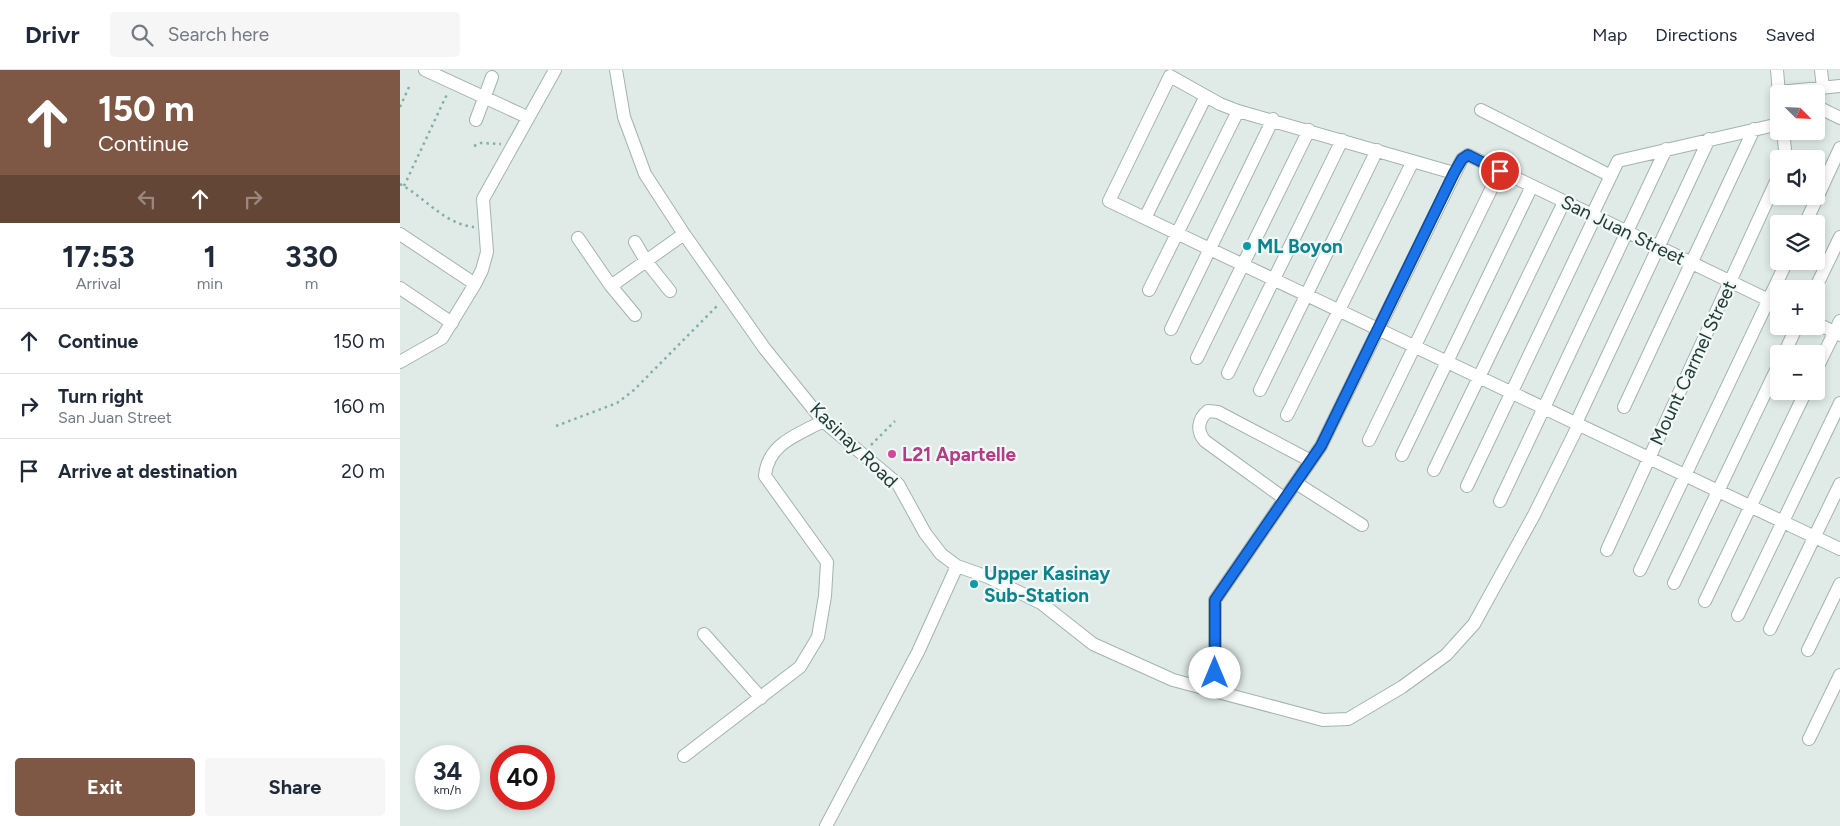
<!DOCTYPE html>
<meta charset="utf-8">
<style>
body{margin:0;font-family:Figtree,sans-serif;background:#f6f6f7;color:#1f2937;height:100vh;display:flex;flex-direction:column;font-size:19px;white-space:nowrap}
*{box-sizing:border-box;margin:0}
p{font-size:16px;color:#747a83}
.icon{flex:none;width:28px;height:28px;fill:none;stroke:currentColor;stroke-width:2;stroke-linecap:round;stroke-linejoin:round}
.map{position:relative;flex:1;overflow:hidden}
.panel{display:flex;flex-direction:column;background:#fff;width:400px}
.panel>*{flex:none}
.hud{background:#7e5845;color:#fff;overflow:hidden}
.needle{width:32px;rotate:114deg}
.controls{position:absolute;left:1370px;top:15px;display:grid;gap:10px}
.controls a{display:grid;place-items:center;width:55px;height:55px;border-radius:5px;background:#fff;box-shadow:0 2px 8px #0003;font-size:25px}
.speed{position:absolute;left:15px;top:675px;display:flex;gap:10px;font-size:25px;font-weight:700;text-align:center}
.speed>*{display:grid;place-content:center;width:65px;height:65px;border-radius:50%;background:#fff;box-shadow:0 2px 8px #0003;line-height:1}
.speed small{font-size:12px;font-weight:400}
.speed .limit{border:8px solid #d22;background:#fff;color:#111}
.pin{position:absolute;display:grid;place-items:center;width:42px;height:42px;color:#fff;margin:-21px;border:2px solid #fff;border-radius:50%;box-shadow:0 1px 5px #0007}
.me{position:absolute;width:55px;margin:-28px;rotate:0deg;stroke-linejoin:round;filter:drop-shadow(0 0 4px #0008)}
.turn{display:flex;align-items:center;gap:18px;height:105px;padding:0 15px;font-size:22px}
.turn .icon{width:65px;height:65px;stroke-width:2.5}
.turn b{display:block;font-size:35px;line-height:42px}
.lanes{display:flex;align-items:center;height:48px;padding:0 15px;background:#0003;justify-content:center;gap:25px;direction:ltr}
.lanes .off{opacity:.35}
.eta{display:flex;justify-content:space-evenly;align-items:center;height:85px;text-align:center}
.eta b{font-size:30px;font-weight:700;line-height:35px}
.action{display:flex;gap:10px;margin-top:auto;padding:10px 15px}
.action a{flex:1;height:58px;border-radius:5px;background:#7e5845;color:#fff;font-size:20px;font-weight:700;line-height:58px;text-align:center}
.action a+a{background:#f6f6f7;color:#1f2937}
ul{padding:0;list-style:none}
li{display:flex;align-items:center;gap:15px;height:65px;padding:0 15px;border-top:1px solid #e0e1e3}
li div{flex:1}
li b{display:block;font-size:19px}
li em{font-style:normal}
header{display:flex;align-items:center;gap:30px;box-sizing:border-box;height:70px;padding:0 25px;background:#fff;border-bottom:1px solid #e0e1e3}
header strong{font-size:24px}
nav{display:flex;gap:28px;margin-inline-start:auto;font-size:18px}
.search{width:350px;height:45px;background:#f6f6f7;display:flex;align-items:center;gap:12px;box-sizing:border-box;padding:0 18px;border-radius:5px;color:#747a83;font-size:19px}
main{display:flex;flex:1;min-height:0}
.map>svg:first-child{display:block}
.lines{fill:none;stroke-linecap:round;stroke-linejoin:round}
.minor-casing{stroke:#a3b3b0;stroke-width:14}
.path{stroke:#80b0a7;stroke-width:2.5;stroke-dasharray:2.5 4;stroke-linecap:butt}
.minor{stroke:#fff;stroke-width:12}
.route-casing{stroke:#114b97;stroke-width:12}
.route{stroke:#1a73e8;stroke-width:9}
.culture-dot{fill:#0f9aa8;stroke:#f1f8f5;stroke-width:2}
.hotel-dot{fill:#d1479c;stroke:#f1f8f5;stroke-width:2}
.labels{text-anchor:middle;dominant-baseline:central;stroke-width:4.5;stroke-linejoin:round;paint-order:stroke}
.street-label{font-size:19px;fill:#213c38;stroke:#f1f8f5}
.culture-label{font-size:19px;font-weight:bold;fill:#0d838f;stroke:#f1f8f5;text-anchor:start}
.hotel-label{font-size:19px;font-weight:bold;fill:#b23c85;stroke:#f1f8f5;text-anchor:start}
</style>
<header>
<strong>Drivr</strong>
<div class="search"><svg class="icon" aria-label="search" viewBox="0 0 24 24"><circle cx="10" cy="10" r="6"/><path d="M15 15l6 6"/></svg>Search here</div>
<nav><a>Map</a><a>Directions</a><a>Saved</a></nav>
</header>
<main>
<section class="panel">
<div class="hud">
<div class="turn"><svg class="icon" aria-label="ahead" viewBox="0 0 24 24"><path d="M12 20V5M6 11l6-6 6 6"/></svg><div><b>150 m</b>Continue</div></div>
<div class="lanes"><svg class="icon off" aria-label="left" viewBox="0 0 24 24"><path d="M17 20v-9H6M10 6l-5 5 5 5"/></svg><svg class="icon" aria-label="ahead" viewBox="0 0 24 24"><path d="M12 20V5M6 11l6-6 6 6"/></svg><svg class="icon off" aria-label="right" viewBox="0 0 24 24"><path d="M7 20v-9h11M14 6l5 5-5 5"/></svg></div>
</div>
<div class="eta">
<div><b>17:53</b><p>Arrival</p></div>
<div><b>1</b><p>min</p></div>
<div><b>330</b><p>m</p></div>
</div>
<ul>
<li><svg class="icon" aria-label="ahead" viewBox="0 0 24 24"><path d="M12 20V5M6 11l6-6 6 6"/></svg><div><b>Continue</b></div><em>150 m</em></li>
<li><svg class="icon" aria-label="right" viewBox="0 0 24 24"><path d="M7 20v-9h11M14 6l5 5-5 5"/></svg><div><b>Turn right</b><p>San Juan Street</p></div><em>160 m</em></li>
<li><svg class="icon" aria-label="arrive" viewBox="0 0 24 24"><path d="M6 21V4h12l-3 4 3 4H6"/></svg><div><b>Arrive at destination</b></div><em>20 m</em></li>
</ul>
<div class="action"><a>Exit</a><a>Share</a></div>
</section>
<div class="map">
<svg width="1440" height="756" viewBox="0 0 1440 756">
<rect width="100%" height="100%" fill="#e0ebe8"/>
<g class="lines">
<!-- minor casing -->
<g class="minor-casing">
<path id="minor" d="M 25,0 L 127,47
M 216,0 L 224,47 L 245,104 L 284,164 L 365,279 L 423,351 L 498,414 L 525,463 L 541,484 L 557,496 L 588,507 L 641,533 L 693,574 L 773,610 L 923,650 L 948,649 L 1002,617 L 1046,585 L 1074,554 L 1134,445 L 1179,354
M 1377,0 L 1379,24
M 1421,0 L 1423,18
M 1379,22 L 1440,16
M 1416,36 L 1440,48
M 1081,40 L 1211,106
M 76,50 L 92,7
M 1383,61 L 1386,89
M 1054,103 L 838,41 L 820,34 L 770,6 L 709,131 L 1440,479
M 1192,145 L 1218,91 L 1379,54
M 745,148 L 806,26
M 1405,154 L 1440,78
M 0,164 L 75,214
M 178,168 L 211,216 L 235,245
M 235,172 L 246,191 L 270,221
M 211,216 L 284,164
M 0,218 L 52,253
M 1415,219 L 1440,167
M 749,220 L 838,41
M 1416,253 L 1440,265
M 771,259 L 873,49
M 1384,284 L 1397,256
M 797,288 L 909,60
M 0,292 L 42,268 L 75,214 L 82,200 L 87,182 L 83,129 L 155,0
M 1416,300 L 1440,251
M 828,303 L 942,70
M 860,320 L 977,80
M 1224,337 L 1354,59
M 887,345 L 1013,91
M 1176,353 L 1309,69
M 969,370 L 1100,101
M 1002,385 L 1132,116
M 1034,400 L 1164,132
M 896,413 L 962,455
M 1067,416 L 1195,147
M 885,429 L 805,371 C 796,361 798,349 808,341 L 818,342 L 911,391
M 1100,431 L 1266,79
M 1207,480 L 1379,105
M 1240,500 L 1387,191
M 1274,513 L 1379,294
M 1305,531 L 1406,321
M 1338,545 L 1440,333
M 1370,559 L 1440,414
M 304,564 L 361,628
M 1408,580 L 1440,514
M 815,621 L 815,530 L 921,376 L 1062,89 L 1068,85 L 1379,235
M 1409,669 L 1440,605
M 284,686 L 400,597 L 418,567 L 425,526 L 427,492 L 365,406 C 368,373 398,365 423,351
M 426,756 L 518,582 L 557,496"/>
</g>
<!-- path -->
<path class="path" d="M 0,37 L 9,17
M 74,76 L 81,73 L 101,74
M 0,114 C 26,128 44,154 74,157
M 4,116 L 48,22
M 156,356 L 217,333 L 234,320 L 318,235
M 471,375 L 495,351"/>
<!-- minor -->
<use href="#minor" class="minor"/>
</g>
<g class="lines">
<!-- route casing -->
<g class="route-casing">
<path id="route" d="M 815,603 L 815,530 L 921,376 L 1054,103 L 1062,89 L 1068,85 L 1100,101"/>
</g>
<!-- route -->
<use href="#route" class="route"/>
</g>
<!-- markers -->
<g class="culture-dot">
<circle cx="847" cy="176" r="5"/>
<circle cx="574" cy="514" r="5"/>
</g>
<circle class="hotel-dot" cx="492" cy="384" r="5"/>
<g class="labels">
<!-- street labels -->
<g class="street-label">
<text transform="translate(1223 160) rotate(26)">San Juan Street</text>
<text transform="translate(1293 293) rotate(-65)">Mount Carmel Street</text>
<text transform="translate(454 375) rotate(44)">Kasinay Road</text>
</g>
<!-- culture labels -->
<g class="culture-label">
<text x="857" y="176">ML Boyon</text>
<text x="584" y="503">Upper Kasinay<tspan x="584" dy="22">Sub-Station</tspan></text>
</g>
<!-- hotel labels -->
<g class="hotel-label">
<text x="502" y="384">L21 Apartelle</text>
</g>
</g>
</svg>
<div class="controls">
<a><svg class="needle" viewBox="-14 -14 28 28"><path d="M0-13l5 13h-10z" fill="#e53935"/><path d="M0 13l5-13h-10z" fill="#747a83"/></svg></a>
<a><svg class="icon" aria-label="sound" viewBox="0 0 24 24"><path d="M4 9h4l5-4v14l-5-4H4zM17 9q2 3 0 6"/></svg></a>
<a><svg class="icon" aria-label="layers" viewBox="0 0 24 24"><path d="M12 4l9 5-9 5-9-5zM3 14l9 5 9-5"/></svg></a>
<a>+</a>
<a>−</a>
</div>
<div class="speed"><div>34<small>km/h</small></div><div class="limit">40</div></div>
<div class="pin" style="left:1100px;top:101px;background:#d93025"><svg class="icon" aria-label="arrive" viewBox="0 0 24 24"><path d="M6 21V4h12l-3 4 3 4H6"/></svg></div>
<svg class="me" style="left:815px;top:603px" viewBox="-20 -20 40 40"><circle r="19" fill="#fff"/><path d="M0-13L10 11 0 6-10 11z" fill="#1a73e8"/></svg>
</div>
</main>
